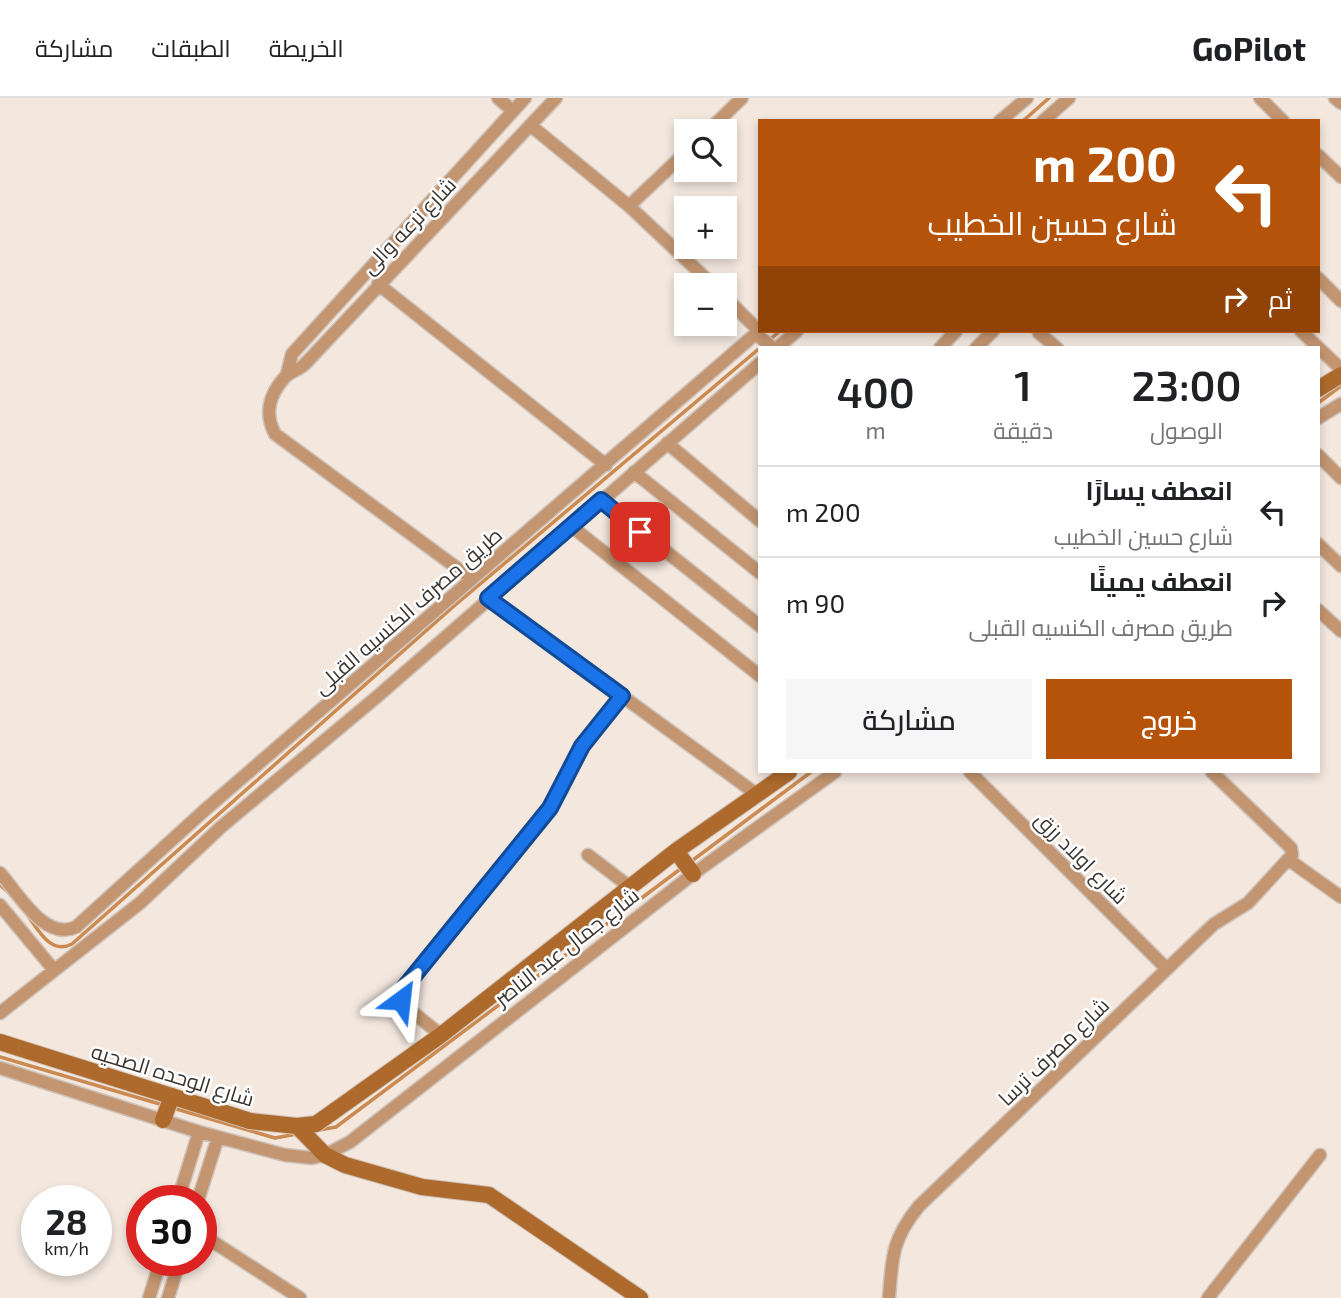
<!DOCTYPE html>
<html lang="ar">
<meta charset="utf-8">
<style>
body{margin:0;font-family:"Exo 2",Cairo,sans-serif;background:#f6f6f6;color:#202124;direction:rtl;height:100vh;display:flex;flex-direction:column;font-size:26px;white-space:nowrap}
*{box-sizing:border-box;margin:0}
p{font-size:23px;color:#757577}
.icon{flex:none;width:38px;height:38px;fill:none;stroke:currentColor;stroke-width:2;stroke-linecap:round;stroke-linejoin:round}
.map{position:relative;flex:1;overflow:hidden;direction:ltr}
.drawer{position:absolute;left:758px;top:248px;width:562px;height:427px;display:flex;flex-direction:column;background:#fff;border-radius:0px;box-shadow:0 4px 10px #0003;direction:rtl}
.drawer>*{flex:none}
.guide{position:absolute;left:758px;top:21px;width:562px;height:214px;border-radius:0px;box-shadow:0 4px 10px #0003;direction:rtl;background:#b45309;color:#fff;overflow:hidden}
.tools{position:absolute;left:674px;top:21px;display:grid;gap:14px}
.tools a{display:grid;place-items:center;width:63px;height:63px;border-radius:0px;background:#fff;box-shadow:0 4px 10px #0003;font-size:35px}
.speed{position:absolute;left:21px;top:1087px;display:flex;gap:14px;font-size:35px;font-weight:700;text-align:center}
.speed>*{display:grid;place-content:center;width:91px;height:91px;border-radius:50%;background:#fff;box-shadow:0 4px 10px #0003;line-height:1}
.speed small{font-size:18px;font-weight:400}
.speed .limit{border:10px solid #d22;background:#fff;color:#111}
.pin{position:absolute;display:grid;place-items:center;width:60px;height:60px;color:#fff;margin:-30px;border-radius:14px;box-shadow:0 4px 10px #0006}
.me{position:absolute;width:77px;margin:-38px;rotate:30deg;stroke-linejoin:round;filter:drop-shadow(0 0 5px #0008)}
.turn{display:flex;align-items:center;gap:24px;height:147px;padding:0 28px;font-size:32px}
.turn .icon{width:91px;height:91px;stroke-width:2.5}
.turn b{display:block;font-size:49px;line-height:60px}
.then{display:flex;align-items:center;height:66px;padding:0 28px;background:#0003;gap:14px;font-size:26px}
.eta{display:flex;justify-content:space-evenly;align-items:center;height:119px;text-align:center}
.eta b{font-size:42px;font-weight:600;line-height:49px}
.action{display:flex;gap:14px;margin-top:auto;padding:14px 28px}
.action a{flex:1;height:80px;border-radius:0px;background:#b45309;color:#fff;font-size:28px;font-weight:600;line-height:80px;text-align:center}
.action a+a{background:#f6f6f6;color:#202124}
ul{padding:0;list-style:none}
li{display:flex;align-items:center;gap:21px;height:91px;padding:0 28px;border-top:2px solid #e0e0e0}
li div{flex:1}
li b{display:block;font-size:26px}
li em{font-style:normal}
header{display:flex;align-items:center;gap:42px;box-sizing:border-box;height:98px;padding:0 35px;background:#fff;border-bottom:2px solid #e0e0e0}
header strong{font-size:33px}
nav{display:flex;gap:38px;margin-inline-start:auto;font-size:24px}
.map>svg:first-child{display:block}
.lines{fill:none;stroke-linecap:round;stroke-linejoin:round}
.stream{stroke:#cb8a52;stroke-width:3.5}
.street-casing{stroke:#cec3bb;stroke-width:15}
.secondary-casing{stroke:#cec3bb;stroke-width:18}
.street{stroke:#c39570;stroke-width:12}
.secondary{stroke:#ad6a2c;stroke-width:16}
.route-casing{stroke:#114b97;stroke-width:18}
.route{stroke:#1a73e8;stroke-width:12}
.labels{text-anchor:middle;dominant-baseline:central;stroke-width:5;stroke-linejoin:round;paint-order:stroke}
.street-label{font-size:21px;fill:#3a3531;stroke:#fff}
</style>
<header>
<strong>GoPilot</strong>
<nav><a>الخريطة</a><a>الطبقات</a><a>مشاركة</a></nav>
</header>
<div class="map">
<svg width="1341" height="1200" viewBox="0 0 1341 1200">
<rect width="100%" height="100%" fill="#f3e7de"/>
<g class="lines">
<!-- stream -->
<path class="stream" d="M 1023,23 L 1049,0
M 1318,305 L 1341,288
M 689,765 L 811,674
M 0,787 L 10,796
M 28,818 C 39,833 51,857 72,846 L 454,508 L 780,233
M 0,959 L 163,1007
M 173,1010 L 275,1040 L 297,1036
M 319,1032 L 336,1029 L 683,769"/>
<!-- street casing -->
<g class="street-casing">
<path id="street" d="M 498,0 L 513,13
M 1260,0 L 1283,23
M 1335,0 L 1341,5
M 1000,23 L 1027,0
M 1043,23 L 1069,0
M 530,27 L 629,108 L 713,187
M 708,33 L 742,0
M 1318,57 L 1341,79
M 629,108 L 686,54
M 1318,180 L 1341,203
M 378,186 L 606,367
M 724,198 L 759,233
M 1301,233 L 1341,271
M 1039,235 L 1057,250
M 756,236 L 773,250
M 777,250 L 797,233
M 940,250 L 956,233
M 976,250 L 993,233
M 287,276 L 292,256 L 525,0
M 1318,320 L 1341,306
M 667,345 L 760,423
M 1318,357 L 1341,380
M 634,374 L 760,475
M 601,402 L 760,528
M 571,428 L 760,578
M 1318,446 L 1341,468
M 472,481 L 275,336 C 264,315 269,297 285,279 C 290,274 298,272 304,267 L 556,0
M 488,500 L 755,695
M 1318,512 L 1341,533
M 970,674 L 1167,871
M 588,757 L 630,789
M 1289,762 L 1341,799
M 0,775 C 18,795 45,844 76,829 L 206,711 L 760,232
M 0,807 L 54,872
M 0,915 L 140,805 L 221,729 L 379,597 L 760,265
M 441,937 L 405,908 L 402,902 L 404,890 L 550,710 L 582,648 L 622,598
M 0,970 L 199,1034 L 285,1057 L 312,1060 L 325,1057 L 350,1044 L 693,776 L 835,674
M 178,1102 L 199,1034
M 198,1102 L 218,1039
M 201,1136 L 300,1200
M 149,1200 L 161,1162
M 168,1200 L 180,1162
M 889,1200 C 892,1159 892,1141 919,1108 L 1214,826 L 1248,805 L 1292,757 L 1291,750 L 1212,674
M 1208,1200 L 1320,1057"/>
</g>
<!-- secondary casing -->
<g class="secondary-casing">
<path id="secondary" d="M 1318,291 L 1341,277
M 676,753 L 693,776
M 0,944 L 250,1023 L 297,1028 L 316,1026 L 441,937 L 676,753 L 789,674
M 163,1022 L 172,998
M 297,1028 L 325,1057 L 345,1067 L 422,1089 L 489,1097 L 640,1200"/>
</g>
<!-- street -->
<use href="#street" class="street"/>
<!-- secondary -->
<use href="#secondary" class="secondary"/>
</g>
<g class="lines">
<!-- route casing -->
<g class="route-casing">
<path id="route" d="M 401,902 L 404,890 L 550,710 L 582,648 L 622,598 L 488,500 L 601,402 L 640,434"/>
</g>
<!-- route -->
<use href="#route" class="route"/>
</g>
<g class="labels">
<!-- street labels -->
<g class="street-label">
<text transform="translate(408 127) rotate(-46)">شارع ترعه والى</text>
<text transform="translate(407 512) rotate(-41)">طريق مصرف الكنسيه القبلى</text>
<text transform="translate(1082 759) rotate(45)">شارع اولاد رزق</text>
<text transform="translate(566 848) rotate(-38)">شارع جمال عبد الناصر</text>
<text transform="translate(1053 953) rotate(-44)">شارع مصرف ترسا</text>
<text transform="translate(173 976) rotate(17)">شارع الوحده الصحيه</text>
</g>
</g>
</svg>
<div class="tools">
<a><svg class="icon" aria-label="search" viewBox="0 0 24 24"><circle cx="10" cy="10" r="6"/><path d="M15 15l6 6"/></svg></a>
<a>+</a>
<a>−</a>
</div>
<div class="speed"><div>28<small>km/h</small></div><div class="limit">30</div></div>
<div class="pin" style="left:640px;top:434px;background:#d93025"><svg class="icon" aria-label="arrive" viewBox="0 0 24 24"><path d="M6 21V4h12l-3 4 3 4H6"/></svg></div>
<svg class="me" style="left:401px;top:902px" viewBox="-20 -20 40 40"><path d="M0-17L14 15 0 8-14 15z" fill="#1a73e8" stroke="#fff" stroke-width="4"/></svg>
<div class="guide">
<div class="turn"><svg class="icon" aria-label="left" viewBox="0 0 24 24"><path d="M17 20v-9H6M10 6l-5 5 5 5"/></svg><div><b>200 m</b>شارع حسين الخطيب</div></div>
<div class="then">ثم<svg class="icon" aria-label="right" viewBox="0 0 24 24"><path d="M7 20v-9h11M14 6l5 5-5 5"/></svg></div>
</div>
<section class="drawer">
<div class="eta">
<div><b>23:00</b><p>الوصول</p></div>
<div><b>1</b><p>دقيقة</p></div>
<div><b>400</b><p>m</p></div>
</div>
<ul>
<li><svg class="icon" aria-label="left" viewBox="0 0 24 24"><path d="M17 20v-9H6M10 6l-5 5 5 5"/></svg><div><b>انعطف يسارًا</b><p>شارع حسين الخطيب</p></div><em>200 m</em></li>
<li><svg class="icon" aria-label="right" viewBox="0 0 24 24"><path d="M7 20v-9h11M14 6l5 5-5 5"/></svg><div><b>انعطف يمينًا</b><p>طريق مصرف الكنسيه القبلى</p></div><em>90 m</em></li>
</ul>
<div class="action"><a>خروج</a><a>مشاركة</a></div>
</section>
</div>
